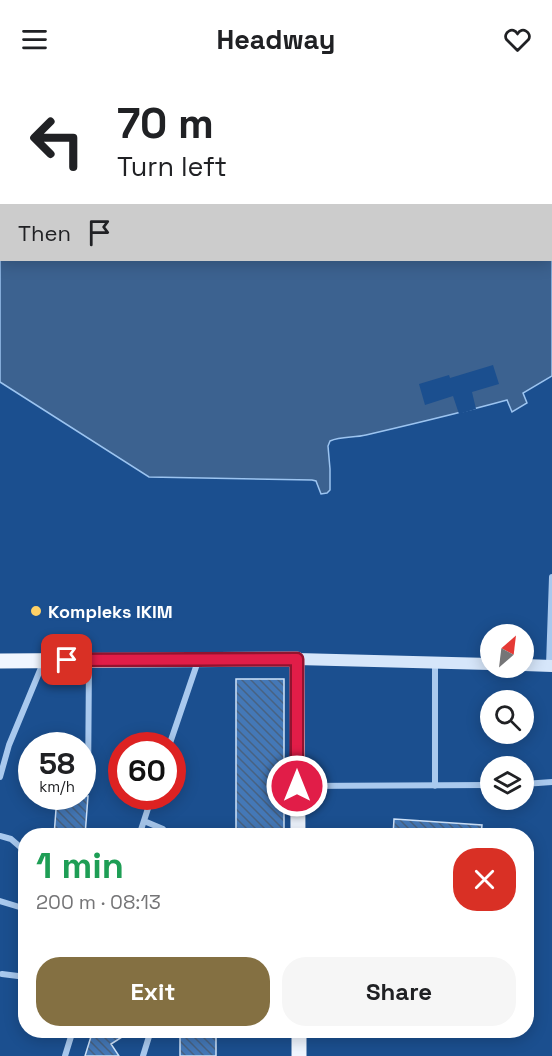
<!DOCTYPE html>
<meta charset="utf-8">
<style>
body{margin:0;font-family:"Space Grotesk",sans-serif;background:#f6f6f6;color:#202124;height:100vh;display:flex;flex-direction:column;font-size:22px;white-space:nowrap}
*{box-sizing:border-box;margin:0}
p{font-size:20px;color:#757577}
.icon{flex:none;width:33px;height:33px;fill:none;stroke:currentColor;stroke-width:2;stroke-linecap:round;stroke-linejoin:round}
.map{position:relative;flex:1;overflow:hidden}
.drawer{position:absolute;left:18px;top:750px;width:516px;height:210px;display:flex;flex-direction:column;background:#fff;border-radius:24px;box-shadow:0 3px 15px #0003}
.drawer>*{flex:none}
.hud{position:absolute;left:0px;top:0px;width:552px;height:183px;box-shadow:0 3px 15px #0003;background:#fff;color:#202124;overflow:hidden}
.needle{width:39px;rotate:28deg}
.fabs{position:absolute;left:480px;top:546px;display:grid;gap:12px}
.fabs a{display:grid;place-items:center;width:54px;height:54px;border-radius:50%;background:#fff;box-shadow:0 3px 15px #0003;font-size:30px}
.speed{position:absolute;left:18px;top:654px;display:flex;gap:12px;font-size:30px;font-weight:700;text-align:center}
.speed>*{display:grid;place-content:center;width:78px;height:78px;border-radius:50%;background:#fff;box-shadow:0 3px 15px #0003;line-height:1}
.speed small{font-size:15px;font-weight:400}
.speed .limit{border:9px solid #d22;background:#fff;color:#111}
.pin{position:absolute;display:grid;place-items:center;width:51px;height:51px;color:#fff;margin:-26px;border-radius:12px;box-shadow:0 3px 9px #0006}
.me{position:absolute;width:66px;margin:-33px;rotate:0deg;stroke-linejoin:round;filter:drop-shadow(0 0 4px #0008)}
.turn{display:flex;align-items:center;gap:21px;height:126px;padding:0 18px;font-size:27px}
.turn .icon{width:78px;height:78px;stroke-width:2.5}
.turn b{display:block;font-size:42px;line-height:51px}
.then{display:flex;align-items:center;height:57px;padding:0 18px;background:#0003;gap:12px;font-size:22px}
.round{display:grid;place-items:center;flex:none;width:63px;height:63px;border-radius:24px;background:#f6f6f6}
.summary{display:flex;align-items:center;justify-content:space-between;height:102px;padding:0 18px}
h1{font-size:36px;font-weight:700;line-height:45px;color:#1e9e55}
.cta{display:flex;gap:12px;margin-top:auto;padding:12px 18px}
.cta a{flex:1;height:69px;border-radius:24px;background:#847042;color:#fff;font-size:24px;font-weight:700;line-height:69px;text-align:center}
.cta a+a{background:#f6f6f6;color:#202124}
header{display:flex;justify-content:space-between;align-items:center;height:78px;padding:0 18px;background:#fff;font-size:27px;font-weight:700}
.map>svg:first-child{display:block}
.water{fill:#3c6290;stroke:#9cc4f0;stroke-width:1.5}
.pier{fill:#1b4f8f}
.building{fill:url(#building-back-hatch);stroke:#cfe3fa;stroke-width:1.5}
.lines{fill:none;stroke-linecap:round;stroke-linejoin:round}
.minor{stroke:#a9c9ee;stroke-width:6}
.secondary{stroke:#d6e6fa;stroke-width:12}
.primary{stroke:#f0f6ff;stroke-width:15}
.route-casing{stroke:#92132f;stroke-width:15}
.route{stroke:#e11d48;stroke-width:10}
.poi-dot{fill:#ffd166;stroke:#1b4f8f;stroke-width:2}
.labels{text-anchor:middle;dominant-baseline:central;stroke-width:4.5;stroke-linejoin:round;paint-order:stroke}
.poi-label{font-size:18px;font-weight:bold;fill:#fff;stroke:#1b4f8f;text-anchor:start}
</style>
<header><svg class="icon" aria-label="menu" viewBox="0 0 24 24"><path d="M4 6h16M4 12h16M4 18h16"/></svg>Headway<svg class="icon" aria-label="heart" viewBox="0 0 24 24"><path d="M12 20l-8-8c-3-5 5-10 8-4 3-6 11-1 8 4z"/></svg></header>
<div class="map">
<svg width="552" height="978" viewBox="0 0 552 978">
<defs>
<pattern id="building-back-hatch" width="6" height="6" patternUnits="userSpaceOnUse" patternTransform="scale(1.5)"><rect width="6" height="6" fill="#4478b7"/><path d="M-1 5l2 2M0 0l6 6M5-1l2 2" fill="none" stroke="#486282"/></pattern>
</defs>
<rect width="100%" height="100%" fill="#1b4f8f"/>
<!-- water -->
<path class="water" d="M 0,0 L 128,0 L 2,2 L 2,182 L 550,182 L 552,69 L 552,298 L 523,315 L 527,325 L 512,334 L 507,322 C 460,335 413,346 366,357 C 354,360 341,358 330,363 L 328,368 L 330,391 L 330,412 L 327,415 L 321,416 L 316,403 L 312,402 L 149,399 L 0,304 Z"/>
<!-- pier -->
<path class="pier" d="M 493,287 L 499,306 L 472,314 L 476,331 L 459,336 L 453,318 L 425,327 L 419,306 L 449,297 L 450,300 Z"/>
<!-- building -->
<path class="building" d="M 236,601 L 284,601 L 284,758 L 236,758 Z
M 57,718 L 88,718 L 85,758 L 54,758 Z
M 394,741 L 482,747 L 481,758 L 393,758 Z
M 93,952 L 133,952 L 111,966 L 119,978 L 85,978 Z
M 180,952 L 216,952 L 216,978 L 180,978 Z"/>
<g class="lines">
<!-- minor -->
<path class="minor" d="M 305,0 L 305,2
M 443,0 L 443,2
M 507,2 L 508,0
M 435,584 L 435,708
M 549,587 L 552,499
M 169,668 L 198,583
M 0,699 L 9,667 L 43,585
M 524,706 L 552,704
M 299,708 L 490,707
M 88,710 L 89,583
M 144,743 L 163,751 L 167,758
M 0,758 L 11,761 L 26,774
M 139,758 L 152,718
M 0,823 L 26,831
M 2,896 L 26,899
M 65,978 L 73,952
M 143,978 L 151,952"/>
<!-- secondary -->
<path class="secondary" d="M 297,581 L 490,586
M 524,587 L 552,588"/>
<!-- primary -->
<path class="primary" d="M 0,583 L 297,581 L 298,758
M 299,952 L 299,978"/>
</g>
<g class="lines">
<!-- route casing -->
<g class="route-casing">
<path id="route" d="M 67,582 L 297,581 L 297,708"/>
</g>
<!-- route -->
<use href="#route" class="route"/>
</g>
<!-- markers -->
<circle class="poi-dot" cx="36" cy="533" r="6"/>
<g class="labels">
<!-- poi labels -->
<g class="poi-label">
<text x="48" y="533">Kompleks IKIM</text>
</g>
</g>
</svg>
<div class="fabs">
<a><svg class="needle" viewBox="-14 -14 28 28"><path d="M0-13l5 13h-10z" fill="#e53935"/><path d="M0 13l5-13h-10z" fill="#757577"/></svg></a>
<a><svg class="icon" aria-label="search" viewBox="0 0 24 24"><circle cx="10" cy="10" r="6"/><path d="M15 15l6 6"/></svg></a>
<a><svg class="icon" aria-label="layers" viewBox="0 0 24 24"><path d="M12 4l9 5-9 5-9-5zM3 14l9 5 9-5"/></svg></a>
</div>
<div class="speed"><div>58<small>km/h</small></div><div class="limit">60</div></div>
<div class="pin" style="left:67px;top:582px;background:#d93025"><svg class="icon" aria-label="arrive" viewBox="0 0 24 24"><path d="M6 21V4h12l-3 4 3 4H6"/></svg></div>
<svg class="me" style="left:297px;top:708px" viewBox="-20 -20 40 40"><circle r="17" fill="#e11d48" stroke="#fff" stroke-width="3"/><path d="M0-11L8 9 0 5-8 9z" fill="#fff"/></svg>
<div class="hud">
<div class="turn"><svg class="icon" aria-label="left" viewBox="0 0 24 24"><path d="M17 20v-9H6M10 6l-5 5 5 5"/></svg><div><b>70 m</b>Turn left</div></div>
<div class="then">Then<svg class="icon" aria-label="arrive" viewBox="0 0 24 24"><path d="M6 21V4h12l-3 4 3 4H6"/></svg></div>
</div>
<section class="drawer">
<div class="summary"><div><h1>1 min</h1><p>200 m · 08:13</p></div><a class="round" style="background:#d93025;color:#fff"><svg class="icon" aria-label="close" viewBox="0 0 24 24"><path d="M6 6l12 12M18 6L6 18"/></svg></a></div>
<div class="cta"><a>Exit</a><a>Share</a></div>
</section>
</div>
